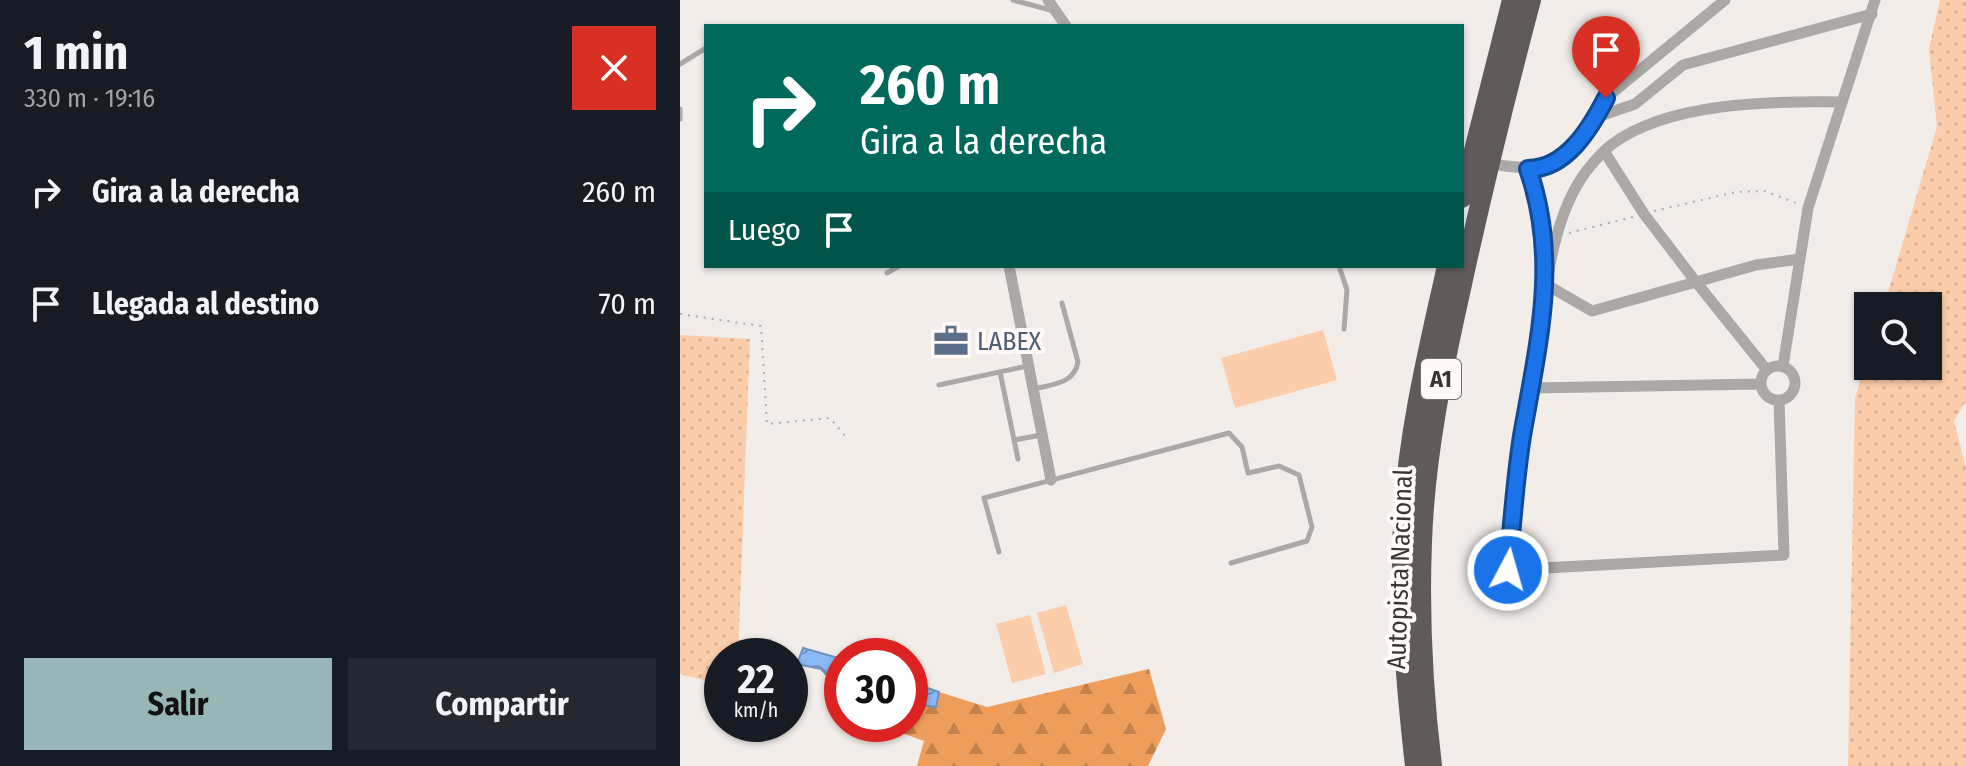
<!DOCTYPE html>
<html lang="es">
<meta charset="utf-8">
<style>
body{margin:0;font-family:"Fira Sans Condensed",sans-serif;background:#242831;color:#f1f3f6;height:100vh;display:flex;flex-direction:column;font-size:30px;white-space:nowrap}
*{box-sizing:border-box;margin:0}
p{font-size:26px;color:#9ea1a6}
.icon{flex:none;width:44px;height:44px;fill:none;stroke:currentColor;stroke-width:2;stroke-linecap:round;stroke-linejoin:round}
.map{position:relative;flex:1;overflow:hidden}
.panel{display:flex;flex-direction:column;background:#171b24;width:680px}
.panel>*{flex:none}
.guide{position:absolute;left:24px;top:24px;width:760px;height:244px;border-radius:0px;box-shadow:0 2px 6px #0004;background:#00695c;color:#fff;overflow:hidden}
.buttons{position:absolute;left:1174px;top:292px;display:grid;gap:16px}
.buttons a{display:grid;place-items:center;width:88px;height:88px;border-radius:0px;background:#171b24;box-shadow:0 2px 6px #0004;font-size:40px}
.speed{position:absolute;left:24px;top:638px;display:flex;gap:16px;font-size:40px;font-weight:700;text-align:center}
.speed>*{display:grid;place-content:center;width:104px;height:104px;border-radius:50%;background:#171b24;box-shadow:0 2px 6px #0004;line-height:1}
.speed small{font-size:20px;font-weight:400}
.speed .limit{border:12px solid #d22;background:#fff;color:#111}
.pin{position:absolute;display:grid;place-items:center;width:68px;height:68px;color:#fff;margin:-82px -34px;border-radius:50% 50% 50% 0;rotate:-45deg;box-shadow:0 0 8px #0007}
.pin .icon{rotate:45deg}
.me{position:absolute;width:88px;margin:-44px;rotate:6deg;stroke-linejoin:round;filter:drop-shadow(0 0 6px #0008)}
.turn{display:flex;align-items:center;gap:28px;height:168px;padding:0 24px;font-size:36px}
.turn .icon{width:104px;height:104px;stroke-width:2.5}
.turn b{display:block;font-size:56px;line-height:68px}
.then{display:flex;align-items:center;height:76px;padding:0 24px;background:#0003;gap:16px;font-size:30px}
.round{display:grid;place-items:center;flex:none;width:84px;height:84px;border-radius:0px;background:#242831}
.summary{display:flex;align-items:center;justify-content:space-between;height:136px;padding:0 24px}
h1{font-size:48px;font-weight:700;line-height:60px}
.button{display:flex;gap:16px;margin-top:auto;padding:16px 24px}
.button a{flex:1;height:92px;border-radius:0px;background:#96b7b6;color:#111;font-size:32px;font-weight:700;line-height:92px;text-align:center}
.button a+a{background:#242831;color:#f1f3f6}
ul{padding:0;list-style:none}
li{display:flex;align-items:center;gap:24px;height:112px;padding:0 24px}
li div{flex:1}
li b{display:block;font-size:30px}
li em{font-style:normal}
main{display:flex;flex:1;min-height:0}
.map>svg:first-child{display:block}
.grass{fill:url(#grass-dots)}
.forest{fill:url(#forest-firs)}
.pitch{fill:#fccdaa}
.water{fill:url(#water-waves);stroke:#7291bd;stroke-width:2}
.lines{fill:none;stroke-linecap:round;stroke-linejoin:round}
.path{stroke:#b1adaa;stroke-width:2;stroke-dasharray:2 6;stroke-linecap:butt}
.lane{stroke:#aba8a8;stroke-width:5}
.street{stroke:#aba8a8;stroke-width:11}
.highway{stroke:#605b5a;stroke-width:20}
.route-casing{stroke:#114b97;stroke-width:20}
.route{stroke:#1a73e8;stroke-width:14}
.labels{text-anchor:middle;dominant-baseline:central;stroke-width:8;stroke-linejoin:round;paint-order:stroke}
.shield{fill:#fffaf7;stroke:#74716f;stroke-width:2}
.shield-label{font-size:24px;font-weight:bold;fill:#383635}
.service-label{font-size:26px;fill:#4e5e75;stroke:#fffaf7;text-anchor:start}
.street-label{font-size:26px;fill:#383635;stroke:#fffaf7}
</style>
<main>
<section class="panel">
<div class="summary"><div><h1>1 min</h1><p>330 m · 19:16</p></div><a class="round" style="background:#d93025;color:#fff"><svg class="icon" aria-label="close" viewBox="0 0 24 24"><path d="M6 6l12 12M18 6L6 18"/></svg></a></div>
<ul>
<li><svg class="icon" aria-label="right" viewBox="0 0 24 24"><path d="M7 20v-9h11M14 6l5 5-5 5"/></svg><div><b>Gira a la derecha</b></div><em>260 m</em></li>
<li><svg class="icon" aria-label="arrive" viewBox="0 0 24 24"><path d="M6 21V4h12l-3 4 3 4H6"/></svg><div><b>Llegada al destino</b></div><em>70 m</em></li>
</ul>
<div class="button"><a>Salir</a><a>Compartir</a></div>
</section>
<div class="map">
<svg width="1286" height="766" viewBox="0 0 1286 766">
<defs>
<pattern id="grass-dots" width="8" height="8" patternUnits="userSpaceOnUse" patternTransform="scale(2)"><rect width="8" height="8" fill="#fccdaa"/><path d="M2 2h.1M6 6h.1" fill="none" stroke="#d9b193" stroke-width="1.8" stroke-linecap="round"/></pattern>
<pattern id="forest-firs" width="22" height="20" patternUnits="userSpaceOnUse" patternTransform="scale(2)"><rect width="22" height="20" fill="#ef9d5a"/><path d="M5 1l3.5 6h-7zM16 11l3.5 6h-7z" fill="#c3814b"/></pattern>
<pattern id="water-waves" width="16" height="10" patternUnits="userSpaceOnUse" patternTransform="scale(2)"><rect width="16" height="10" fill="#8bb8f7"/><path d="M0 5q4-4 8 0t8 0" fill="none" stroke="#7396c9"/></pattern>
</defs>
<rect width="100%" height="100%" fill="#f2ede9"/>
<!-- grass -->
<path class="grass" d="M 1260,0 L 1286,0 L 1286,401 L 1274,421 L 1286,468 L 1286,766 L 1168,766 L 1175,398 L 1188,355 L 1188,366 L 1248,366 L 1248,306 L 1204,306 L 1257,127 L 1249,48 Z
M 0,335 L 70,339 L 58,656 L 42,656 L 42,685 L 0,674 Z"/>
<!-- forest -->
<path class="forest" d="M 469,669 L 486,729 L 468,766 L 237,766 L 244,741 L 197,724 L 230,724 L 230,703 L 256,707 L 259,692 L 307,707 Z"/>
<!-- pitch -->
<path class="pitch" d="M 643,330 L 657,380 L 555,408 L 541,358 Z
M 386,605 L 403,664 L 374,673 L 357,613 Z
M 350,615 L 366,674 L 332,683 L 316,624 Z"/>
<!-- water -->
<path class="water" d="M 123,648 L 162,659 L 162,692 L 141,669 L 117,664 Z
M 230,682 L 259,692 L 256,707 L 230,703 Z"/>
<g class="lines">
<!-- path -->
<path class="path" d="M 974,211 L 1056,192 L 1084,191 L 1119,204
M 889,233 L 953,217
M 0,314 L 81,326 L 87,424 L 150,418 L 166,437"/>
<!-- lane -->
<path class="lane" d="M 333,0 L 374,11
M 0,64 L 26,48
M 0,109 L 0,119
M 659,266 L 667,290 L 664,329
M 207,273 L 219,266
M 320,372 L 338,459
M 259,385 L 347,366
M 354,389 C 373,384 394,384 398,362 L 382,303
M 334,440 L 361,435
M 319,552 L 304,498 L 549,433 L 562,447 L 568,473 L 599,466 L 619,475 L 632,527 L 627,541 L 551,563"/>
<!-- street -->
<path class="street" d="M 368,0 L 386,26
M 917,117 L 955,104 L 1003,65 L 1192,14
M 809,163 C 876,177 896,159 926,98 L 1045,0
M 848,169 L 860,203 L 867,285 L 912,311 L 1016,282 L 964,214 L 924,151
M 329,266 L 371,480
M1081 383a17 17 0 1 1 34 0a17 17 0 1 1-34 0Z
M 1103,366 L 1128,208 L 1195,0
M 1086,369 L 1016,282 L 1076,265 L 1120,259
M 851,388 L 1080,384
M 1099,400 L 1104,555 L 828,570 C 836,495 846,421 857,347 C 866,294 870,229 899,182 C 906,170 920,154 931,145 C 987,102 1092,101 1161,102"/>
<!-- highway -->
<path class="highway" d="M 782,198 L 832,0
M 735,766 C 726,686 719,604 723,523 C 727,437 748,350 767,266
M 752,766 C 743,691 739,617 742,542 C 745,454 763,369 782,284 C 803,188 826,94 851,0"/>
</g>
<g class="lines">
<!-- route casing -->
<g class="route-casing">
<path id="route" d="M 828,570 C 832,526 835,480 842,436 C 858,344 880,260 848,169 C 886,169 910,129 926,98"/>
</g>
<!-- route -->
<use href="#route" class="route"/>
</g>
<!-- icons -->
<defs>
<g id="office-bare" transform="scale(2.76)"><path d="M-6-3h4V-5.5h4V-3h4V5H-6ZM-1-4.5V-3h2v-1.5ZM-6 0V1H6V0Z" fill="#5c6f8a" stroke="#fffaf7" stroke-width="2.5" paint-order="stroke"/></g>
</defs>
<g fill-rule="evenodd">
<use href="#office-bare" x="271" y="341"/>
</g>
<g class="labels">
<!-- shield labels -->
<rect class="shield" x="741" y="359" width="40" height="40" rx="6"/>
<g class="shield-label">
<text x="761" y="379">A1</text>
</g>
<!-- service labels -->
<g class="service-label">
<text x="297" y="341">LABEX</text>
</g>
<!-- street labels -->
<g class="street-label">
<text transform="translate(720 569) rotate(-88)">Autopista Nacional</text>
</g>
</g>
</svg>
<div class="buttons">
<a><svg class="icon" aria-label="search" viewBox="0 0 24 24"><circle cx="10" cy="10" r="6"/><path d="M15 15l6 6"/></svg></a>
</div>
<div class="speed"><div>22<small>km/h</small></div><div class="limit">30</div></div>
<div class="pin" style="left:926px;top:98px;background:#d93025"><svg class="icon" aria-label="arrive" viewBox="0 0 24 24"><path d="M6 21V4h12l-3 4 3 4H6"/></svg></div>
<svg class="me" style="left:828px;top:570px" viewBox="-20 -20 40 40"><circle r="17" fill="#1a73e8" stroke="#fff" stroke-width="3"/><path d="M0-11L8 9 0 5-8 9z" fill="#fff"/></svg>
<div class="guide">
<div class="turn"><svg class="icon" aria-label="right" viewBox="0 0 24 24"><path d="M7 20v-9h11M14 6l5 5-5 5"/></svg><div><b>260 m</b>Gira a la derecha</div></div>
<div class="then">Luego<svg class="icon" aria-label="arrive" viewBox="0 0 24 24"><path d="M6 21V4h12l-3 4 3 4H6"/></svg></div>
</div>
</div>
</main>
